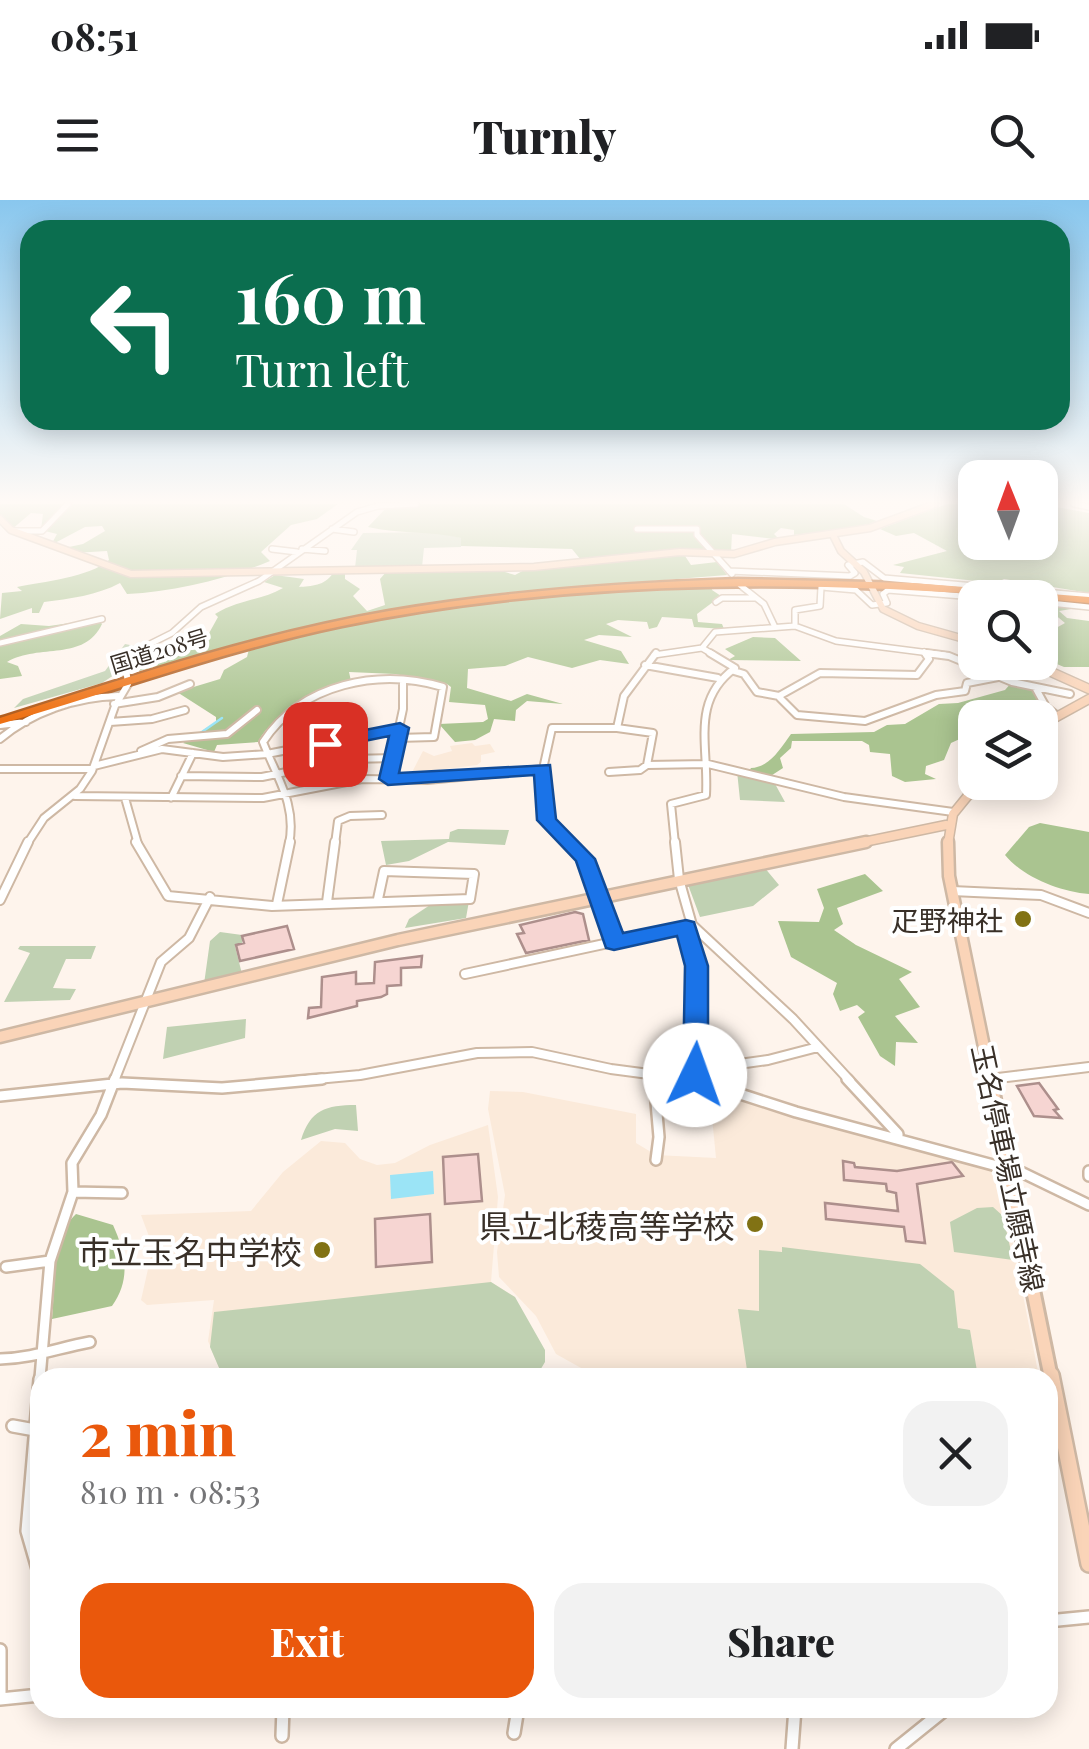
<!DOCTYPE html>
<meta charset="utf-8">
<style>
body{margin:0;font-family:"Playfair Display","Noto Sans JP",serif;background:#f2f2f2;color:#202124;height:100vh;display:flex;flex-direction:column;font-size:38px;white-space:nowrap}
*{box-sizing:border-box;margin:0}
p{font-size:32px;color:#757577}
.icon{flex:none;width:55px;height:55px;fill:none;stroke:currentColor;stroke-width:2;stroke-linecap:round;stroke-linejoin:round}
.map{position:relative;flex:1;overflow:hidden}
.details{position:absolute;left:30px;top:1168px;width:1028px;height:350px;display:flex;flex-direction:column;background:#fff;border-radius:30px;box-shadow:0 5px 25px #0003}
.details>*{flex:none}
.top-card{position:absolute;left:20px;top:20px;width:1050px;height:210px;border-radius:30px;box-shadow:0 5px 25px #0003;background:#0b6e4f;color:#fff;overflow:hidden}
.needle{width:65px;rotate:359deg}
.buttons{position:absolute;left:958px;top:260px;display:grid;gap:20px}
.buttons a{display:grid;place-items:center;width:100px;height:100px;border-radius:20px;background:#fff;box-shadow:0 5px 25px #0003;font-size:50px}
.pin{position:absolute;display:grid;place-items:center;width:85px;height:85px;color:#fff;margin:-42px;border-radius:20px;box-shadow:0 5px 15px #0006}
.me{position:absolute;width:110px;margin:-55px;rotate:3deg;stroke-linejoin:round;filter:drop-shadow(0 0 8px #0008)}
.turn{display:flex;align-items:center;gap:35px;height:210px;padding:0 50px;font-size:45px}
.turn .icon{width:130px;height:130px;stroke-width:2.5}
.turn b{display:block;font-size:70px;line-height:85px}
.round{display:grid;place-items:center;flex:none;width:105px;height:105px;border-radius:30px;background:#f2f2f2}
.summary{display:flex;align-items:center;justify-content:space-between;height:170px;padding:0 50px}
h1{font-size:60px;font-weight:800;line-height:75px;color:#ea580c}
.action{display:flex;gap:20px;margin-top:auto;padding:20px 50px}
.action a{flex:1;height:115px;border-radius:30px;background:#ea580c;color:#fff;font-size:40px;font-weight:800;line-height:115px;text-align:center}
.action a+a{background:#f2f2f2;color:#202124}
.status{display:flex;justify-content:space-between;align-items:center;height:70px;padding:0 50px;background:#fff;direction:ltr}
.status svg{height:28px;fill:currentColor}
header{display:flex;justify-content:space-between;align-items:center;height:130px;padding:0 50px;background:#fff;font-size:45px;font-weight:800}
.map>svg:first-child{display:block}
.built{fill:#fbeada}
.green{fill:#c0d1b2}
.forest{fill:#aac490}
.water{fill:#9be4f6}
.lines{fill:none;stroke-linecap:round;stroke-linejoin:round}
.stream{stroke:#9be4f6;stroke-width:2.5}
.building{fill:#f6d5d2;stroke:#ad8f8c;stroke-width:2.5}
.street-far4-casing{stroke:#ceb8a4;stroke-width:8}
.street-far3-casing{stroke:#ceb8a4;stroke-width:10}
.street-far2-casing{stroke:#ceb8a4;stroke-width:12}
.street-far1-casing{stroke:#ceb8a4;stroke-width:14}
.street-casing{stroke:#ceb8a4;stroke-width:16}
.secondary-far4-casing{stroke:#ceb8a4;stroke-width:9}
.secondary-far3-casing{stroke:#ceb8a4;stroke-width:11}
.secondary-far2-casing{stroke:#ceb8a4;stroke-width:15}
.secondary-far1-casing{stroke:#ceb8a4;stroke-width:18}
.secondary-casing{stroke:#ceb8a4;stroke-width:20}
.highway-casing{stroke:#af5a1a;stroke-width:5}
.street-far4{stroke:#fff;stroke-width:5}
.street-far3{stroke:#fff;stroke-width:6}
.street-far2{stroke:#fff;stroke-width:8}
.street-far1{stroke:#fff;stroke-width:9}
.street{stroke:#fff;stroke-width:11}
.secondary-far4{stroke:#fad4b8;stroke-width:6}
.secondary-far3{stroke:#fad4b8;stroke-width:8}
.secondary-far2{stroke:#fad4b8;stroke-width:10}
.secondary-far1{stroke:#fad4b8;stroke-width:12}
.secondary{stroke:#fad4b8;stroke-width:15}
.highway{fill:#ee7113;fill-rule:evenodd}
.route{fill:#1a73e8;stroke:#114b97;stroke-width:2.5}
.poi-dot{fill:#817214;stroke:#fff;stroke-width:4}
.labels{text-anchor:middle;dominant-baseline:central;stroke-width:8;stroke-linejoin:round;paint-order:stroke}
.far-street-label{font-size:22px;fill:#393028;stroke:#fff}
.poi-label{font-size:28px;fill:#393028;stroke:#fff;text-anchor:end}
.street-label{font-size:28px;fill:#393028;stroke:#fff}
.near-poi-label{font-size:32px;fill:#393028;stroke:#fff;text-anchor:end}
</style>
<div class="status"><b>08:51</b><svg viewBox="0 0 49 12"><path d="M0 12V9h3v3zM5 12V6h3v6zM10 12V3h3v9zM15 12V0h3v12zM26 1h20v11H26zM47 4h2v5h-2z"/></svg></div>
<header><svg class="icon" aria-label="menu" viewBox="0 0 24 24"><path d="M4 6h16M4 12h16M4 18h16"/></svg>Turnly<svg class="icon" aria-label="search" viewBox="0 0 24 24"><circle cx="10" cy="10" r="6"/><path d="M15 15l6 6"/></svg></header>
<div class="map">
<svg width="1089" height="1549" viewBox="0 0 1089 1549">
<rect width="100%" height="100%" fill="#fef4ec"/>
<!-- built -->
<path class="built" d="M 472,543 L 475,546 L 490,544 L 495,552 L 481,555 L 481,562 L 477,565 L 429,571 L 409,578 L 423,551 L 434,556 L 452,551 L 450,546 Z
M 702,886 L 999,972 L 1039,1177 L 743,1178 L 742,1172 L 599,1178 L 556,1154 L 536,1116 L 499,1077 L 497,1052 L 505,995 L 488,909 L 490,891 L 523,892 L 636,914 L 636,943 L 656,955 L 716,958 L 712,917 Z
M 488,925 L 498,997 L 491,1082 L 515,1097 L 536,1177 L 223,1177 L 208,1141 L 214,1100 L 147,1105 L 141,1100 L 153,1047 L 141,1015 L 251,1011 L 283,972 L 321,941 L 345,943 L 360,959 L 377,965 L 395,963 L 430,945 Z"/>
<!-- green -->
<path class="green" d="M 436,332 L 462,338 L 461,347 L 424,348 L 422,367 L 355,368 L 357,350 L 351,350 L 363,333 Z
M 125,444 L 135,446 L 123,458 L 123,469 L 102,483 L 14,508 L 23,499 L 105,471 Z
M 737,571 L 774,582 L 785,602 L 740,600 Z
M 458,629 L 509,630 L 505,645 L 448,642 L 409,661 L 386,665 L 381,641 L 449,639 L 450,632 Z
M 764,667 L 779,685 L 753,706 L 700,717 L 687,682 Z
M 436,701 L 469,701 L 466,718 L 405,728 L 409,719 Z
M 220,732 L 242,735 L 242,743 L 235,746 L 242,774 L 204,784 L 210,741 Z
M 20,746 L 96,746 L 91,759 L 66,759 L 53,788 L 76,789 L 70,800 L 4,802 L 30,753 L 18,749 Z
M 246,819 L 245,838 L 163,859 L 167,827 Z
M 356,905 L 358,931 L 335,929 L 301,940 C 310,910 326,905 356,905 Z
M 993,1007 L 1003,1016 L 1013,1060 L 954,1052 L 950,1022 L 977,1008 Z
M 782,1047 L 920,1064 L 954,1091 L 958,1128 L 970,1130 L 978,1177 L 748,1177 L 738,1109 L 759,1111 L 759,1050 L 782,1052 Z
M 491,1082 L 515,1097 L 545,1150 L 545,1162 L 536,1177 L 223,1177 L 210,1147 L 214,1112 Z"/>
<!-- forest -->
<path class="forest" d="M 0,304 L 338,304 L 317,319 L 291,325 L 261,352 L 270,361 C 226,379 173,392 127,394 L 120,383 C 98,395 69,399 44,402 L 39,413 L 32,413 L 32,408 L 0,419 L 2,393 L 22,391 L 17,387 C 42,382 90,377 109,360 L 107,351 L 73,353 L 69,347 L 83,344 L 105,331 L 102,326 L 85,327 L 51,345 L 57,334 L 41,330 L 43,314 L 31,313 L 11,330 L 0,318 Z
M 390,304 L 844,304 L 864,317 L 877,321 L 864,326 L 794,335 L 794,330 L 781,328 L 774,334 L 778,338 L 774,339 L 732,334 L 731,352 L 703,350 L 581,360 L 572,349 L 461,346 L 461,338 C 430,331 399,334 368,327 Z
M 947,304 L 975,304 L 975,342 L 1040,342 L 1040,304 L 1089,313 L 1089,393 L 1004,379 L 996,383 L 900,373 L 904,367 L 893,365 L 947,351 L 914,333 L 896,336 L 880,329 Z
M 683,353 L 691,365 L 717,362 L 727,375 L 502,393 L 429,404 L 347,419 L 139,471 L 129,469 L 129,456 L 141,449 L 160,455 L 203,444 L 218,417 L 215,414 C 239,399 260,401 283,388 L 264,382 L 275,375 L 304,379 L 299,387 C 311,386 325,386 333,373 L 345,372 L 345,379 L 360,389 L 353,396 L 367,411 L 385,405 L 380,379 L 387,371 L 495,369 L 515,375 L 528,368 Z
M 712,383 L 712,390 L 721,396 L 697,414 L 698,422 L 722,424 L 724,429 L 694,427 L 692,419 L 662,417 L 657,427 L 649,429 L 647,422 L 618,420 L 606,424 L 632,437 L 599,435 L 584,440 L 621,451 L 629,464 L 600,460 L 572,468 L 528,457 L 505,466 L 468,469 L 467,488 L 511,501 L 527,494 L 563,504 L 527,501 L 516,510 L 515,521 L 494,519 L 490,532 L 475,540 L 455,542 L 439,524 L 483,522 L 488,519 L 485,505 L 449,502 L 451,487 L 447,484 L 395,474 L 349,472 L 351,481 C 322,498 275,509 258,542 L 217,545 L 214,552 L 183,543 L 216,522 L 216,517 L 177,492 L 220,479 L 224,470 L 247,457 L 249,449 L 357,422 L 506,398 Z
M 1041,403 L 1077,408 L 1059,411 L 1067,418 L 1089,421 L 1089,467 L 1064,467 L 1040,457 L 1040,437 L 1065,423 Z
M 98,419 L 102,424 C 84,462 40,443 7,462 L 18,466 L 22,476 L 0,479 L 0,446 L 11,442 L 0,443 L 0,436 L 21,424 L 49,426 Z
M 753,437 L 775,438 L 801,461 L 728,460 L 735,456 L 725,449 Z
M 1012,482 L 1035,487 L 1052,512 L 1040,520 L 975,518 L 975,532 L 951,543 L 944,560 L 926,566 L 925,574 L 936,579 L 905,582 L 892,576 L 890,554 L 870,552 L 869,545 L 862,541 L 792,541 L 791,548 L 780,558 L 783,568 L 766,579 L 747,574 L 751,568 C 769,567 779,551 791,534 L 874,532 L 887,525 L 905,524 L 939,504 L 958,503 L 1005,490 Z
M 1040,623 L 1089,632 L 1089,694 C 1060,692 1023,677 1005,655 L 1029,627 Z
M 865,674 L 883,691 L 837,708 L 843,724 L 834,730 L 856,745 L 912,772 L 899,779 L 920,807 L 895,816 L 918,843 L 896,842 L 895,866 L 880,856 L 858,817 L 865,812 L 857,805 L 840,811 L 833,794 L 837,783 L 791,757 L 778,721 L 819,722 L 824,708 L 817,689 Z
M 76,1014 L 113,1025 C 126,1054 131,1079 112,1106 L 52,1119 C 55,1089 52,1035 76,1014 Z"/>
<!-- water -->
<path class="water" d="M 433,971 L 434,994 L 391,999 L 390,975 Z"/>
<g class="lines">
<!-- stream -->
<path class="stream" d="M 199,534 L 222,518"/>
</g>
<!-- building -->
<path class="building" d="M 575,712 L 583,714 L 589,740 L 526,753 L 517,734 L 524,733 L 520,725 Z
M 287,726 L 294,749 L 240,761 L 236,745 L 244,743 L 242,736 Z
M 422,756 L 421,767 L 401,768 L 401,785 L 387,786 L 387,794 L 381,797 L 357,801 L 357,806 L 308,818 L 309,808 L 321,807 L 322,777 L 356,772 L 356,784 L 374,783 L 375,762 Z
M 1039,883 L 1058,909 L 1054,910 L 1061,918 L 1034,916 L 1017,886 Z
M 478,954 L 482,1001 L 445,1004 L 443,957 Z
M 843,961 L 854,963 L 855,967 L 897,971 L 952,962 L 963,976 L 917,984 L 925,1043 L 906,1041 L 904,1027 L 826,1019 L 825,1003 L 898,1011 L 896,993 L 887,991 L 886,984 L 844,980 Z
M 430,1014 L 432,1062 L 376,1067 L 375,1019 Z"/>
<g class="lines">
<!-- street-far4 casing -->
<g class="street-far4-casing">
<path id="street-far4" d="M 1074,304 L 1089,307
M 332,329 L 354,332
M 637,329 L 697,329 L 697,335 L 732,374
M 14,331 L 42,331 L 68,304
M 272,349 L 297,352
M 302,349 L 325,351
M 729,371 L 850,376 L 855,373 L 848,365 L 863,362 L 884,378 L 1089,396
M 740,385 L 764,404 L 774,425
M 716,402 L 722,398 L 756,398
M 1040,402 L 1089,407
M 795,426 L 795,410 L 820,406 L 821,387 L 856,390 L 872,405 L 887,403 L 883,394 L 888,390 L 987,398
M 0,443 L 102,419
M 702,448 L 715,432 L 795,426 L 836,441 L 945,455
M 924,452 L 926,455
M 128,455 L 172,433 L 201,407 L 259,381 L 357,312 L 378,306 L 416,304
M 654,455 L 702,448 L 714,455"/>
</g>
<!-- street-far3 casing -->
<g class="street-far3-casing">
<path id="street-far3" d="M 926,453 L 949,456 L 1012,482 L 1070,494
M 645,465 L 718,478
M 734,471 L 744,474 L 757,492 L 779,496 L 820,473 L 917,475 L 929,459 L 925,453
M 1035,487 L 1046,507 L 1056,515
M 780,498 L 797,515 L 865,521 L 936,495 L 965,491 L 967,483 L 998,477
M 114,504 L 158,497 L 190,484
M 110,522 L 152,519 L 185,510
M 0,525 L 26,522
M 617,528 L 653,533 L 647,565
M 0,539 C 32,512 76,497 118,496
M 141,551 L 168,539 L 227,534 L 257,510
M 94,566 L 162,549 L 223,557 L 267,554 L 400,528
M 0,569 L 92,569
M 609,572 L 640,570 L 647,565 L 708,564 L 844,597 L 953,612
M 181,576 L 262,577 L 350,559 L 395,558
M 388,579 L 403,509 L 403,480
M 75,596 L 263,598 L 362,579 L 427,580 L 543,569
M 125,598 L 138,644
M 171,598 L 193,553
M 27,644 L 44,618 L 80,589 L 92,571 L 115,506 L 128,484 L 125,460 L 130,453
M 289,644 C 297,605 277,578 263,542 C 302,483 379,468 443,487 L 434,537 L 397,538
M 335,644 L 338,621 L 350,616 L 382,615
M 570,644 L 546,621 L 543,569 L 552,528 L 617,528 L 624,496 L 656,453
M 675,644 L 671,604 L 706,595 C 709,546 690,501 735,468 L 710,453"/>
</g>
<!-- street-far2 casing -->
<g class="street-far2-casing">
<path id="street-far2" d="M 136,642 L 168,696 L 272,706 L 470,699 L 474,674 L 384,671 L 378,699
M 567,642 L 585,659 L 614,743
M 675,642 L 679,679 L 692,725 L 793,819 L 850,881
M 952,691 L 1041,695 L 1089,713
M 0,700 L 28,642
M 327,702 L 335,642
M 277,704 L 290,642
M 686,727 L 699,802 L 694,878
M 465,774 L 692,725
M 696,870 L 768,860 L 818,847
M 653,871 L 654,881
M 990,879 L 1089,867
M 114,881 L 161,762 L 189,738 L 210,697
M 295,881 L 360,875 L 477,853 L 532,852 L 611,869 L 702,881"/>
</g>
<!-- street-far1 casing -->
<g class="street-far1-casing">
<path id="street-far1" d="M 654,879 L 659,937 L 656,960
M 694,879 L 796,912 L 1023,973 L 1089,1005
M 847,879 L 898,934 L 898,939
M 0,896 L 122,883 L 222,888 L 322,879
M 1089,971 L 1089,976
M 73,992 L 122,993
M 6,1067 L 50,1061
M 0,1159 C 33,1158 58,1148 90,1142
M 40,1178 L 50,1061 L 73,992 L 72,963 L 101,915 L 115,879"/>
</g>
<!-- street casing -->
<g class="street-casing">
<path id="street" d="M 40,1179 L 27,1331 L 40,1376
M 13,1226 L 35,1230
M 1048,1421 L 1089,1417
M 0,1450 L 0,1494
M 0,1499 L 40,1495
M 514,1533 L 518,1508
M 282,1536 L 283,1508
M 792,1549 L 795,1508
M 896,1549 L 947,1508"/>
</g>
<!-- secondary-far4 casing -->
<g class="secondary-far4-casing">
<path id="secondary-far4" d="M 0,319 L 11,330 L 131,374 L 534,367 L 680,352 L 734,354 L 775,342 L 870,328 L 935,304
M 833,335 L 841,351 L 864,372 L 883,409 L 918,426 L 975,442"/>
</g>
<!-- secondary-far3 casing -->
<g class="secondary-far3-casing">
<path id="secondary-far3" d="M 1029,462 L 1089,489
M 1040,526 L 1089,499
M 854,644 L 946,625
M 948,644 L 953,614 L 979,582"/>
</g>
<!-- secondary-far2 casing -->
<g class="secondary-far2-casing">
<path id="secondary-far2" d="M 948,642 L 949,676 L 991,881
M 0,837 L 398,740 L 866,642"/>
</g>
<!-- secondary-far1 casing -->
<g class="secondary-far1-casing">
<path id="secondary-far1" d="M 990,879 L 1051,1178"/>
</g>
<!-- secondary casing -->
<g class="secondary-casing">
<path id="secondary" d="M 1051,1175 L 1089,1364"/>
</g>
<!-- highway casing -->
<g class="highway-casing">
<path id="highway" d="M 738,379 L 913,383 L 1089,397 L 1089,403 C 840,380 589,375 342,426 C 226,450 114,492 0,524 L 0,518 C 128,477 256,434 389,411 C 505,391 620,383 738,379 Z"/>
</g>
<!-- street-far4 -->
<use href="#street-far4" class="street-far4"/>
<!-- street-far3 -->
<use href="#street-far3" class="street-far3"/>
<!-- street-far2 -->
<use href="#street-far2" class="street-far2"/>
<!-- street-far1 -->
<use href="#street-far1" class="street-far1"/>
<!-- street -->
<use href="#street" class="street"/>
<!-- secondary-far4 -->
<use href="#secondary-far4" class="secondary-far4"/>
<!-- secondary-far3 -->
<use href="#secondary-far3" class="secondary-far3"/>
<!-- secondary-far2 -->
<use href="#secondary-far2" class="secondary-far2"/>
<!-- secondary-far1 -->
<use href="#secondary-far1" class="secondary-far1"/>
<!-- secondary -->
<use href="#secondary" class="secondary"/>
<!-- highway -->
<use href="#highway" class="highway"/>
</g>
<!-- sky -->
<linearGradient id="sky" x2="0" y2="1"><stop stop-color="#89c7ee"/><stop offset="0.58" stop-color="#fffaf6"/><stop offset="1" stop-color="#fffaf6" stop-opacity="0"/></linearGradient>
<rect width="1089" height="520" fill="url(#sky)"/>
<!-- route -->
<path class="route" d="M 400,523 L 409,528 L 399,573 L 550,565 L 556,619 L 595,659 L 623,733 L 686,720 L 694,722 L 708,766 L 708,875 L 704,881 L 686,881 L 683,875 L 685,766 L 677,736 L 614,750 L 606,748 L 576,661 L 537,620 L 534,575 L 388,585 L 379,579 L 389,536 L 325,549 L 316,544 L 325,538 Z"/>
<!-- markers -->
<g class="poi-dot">
<circle cx="1023" cy="719" r="10"/>
<circle cx="755" cy="1024" r="10"/>
<circle cx="322" cy="1050" r="10"/>
</g>
<g class="labels">
<!-- far-street labels -->
<g class="far-street-label">
<text transform="translate(159 450) rotate(-17)">国道208号</text>
</g>
<!-- poi labels -->
<g class="poi-label">
<text x="1003" y="719">疋野神社</text>
</g>
<!-- street labels -->
<g class="street-label">
<text transform="translate(1009 968) rotate(78)">玉名停車場立願寺線</text>
</g>
<!-- near-poi labels -->
<g class="near-poi-label">
<text x="735" y="1024">県立北稜高等学校</text>
<text x="302" y="1050">市立玉名中学校</text>
</g>
</g>
</svg>
<div class="buttons">
<a><svg class="needle" viewBox="-14 -14 28 28"><path d="M0-13l5 13h-10z" fill="#e53935"/><path d="M0 13l5-13h-10z" fill="#757577"/></svg></a>
<a><svg class="icon" aria-label="search" viewBox="0 0 24 24"><circle cx="10" cy="10" r="6"/><path d="M15 15l6 6"/></svg></a>
<a><svg class="icon" aria-label="layers" viewBox="0 0 24 24"><path d="M12 4l9 5-9 5-9-5zM3 14l9 5 9-5"/></svg></a>
</div>
<div class="pin" style="left:325px;top:544px;background:#d93025"><svg class="icon" aria-label="arrive" viewBox="0 0 24 24"><path d="M6 21V4h12l-3 4 3 4H6"/></svg></div>
<svg class="me" style="left:695px;top:875px" viewBox="-20 -20 40 40"><circle r="19" fill="#fff"/><path d="M0-13L10 11 0 6-10 11z" fill="#1a73e8"/></svg>
<div class="top-card">
<div class="turn"><svg class="icon" aria-label="left" viewBox="0 0 24 24"><path d="M17 20v-9H6M10 6l-5 5 5 5"/></svg><div><b>160 m</b>Turn left</div></div>
</div>
<section class="details">
<div class="summary"><div><h1>2 min</h1><p>810 m · 08:53</p></div><a class="round"><svg class="icon" aria-label="close" viewBox="0 0 24 24"><path d="M6 6l12 12M18 6L6 18"/></svg></a></div>
<div class="action"><a>Exit</a><a>Share</a></div>
</section>
</div>
